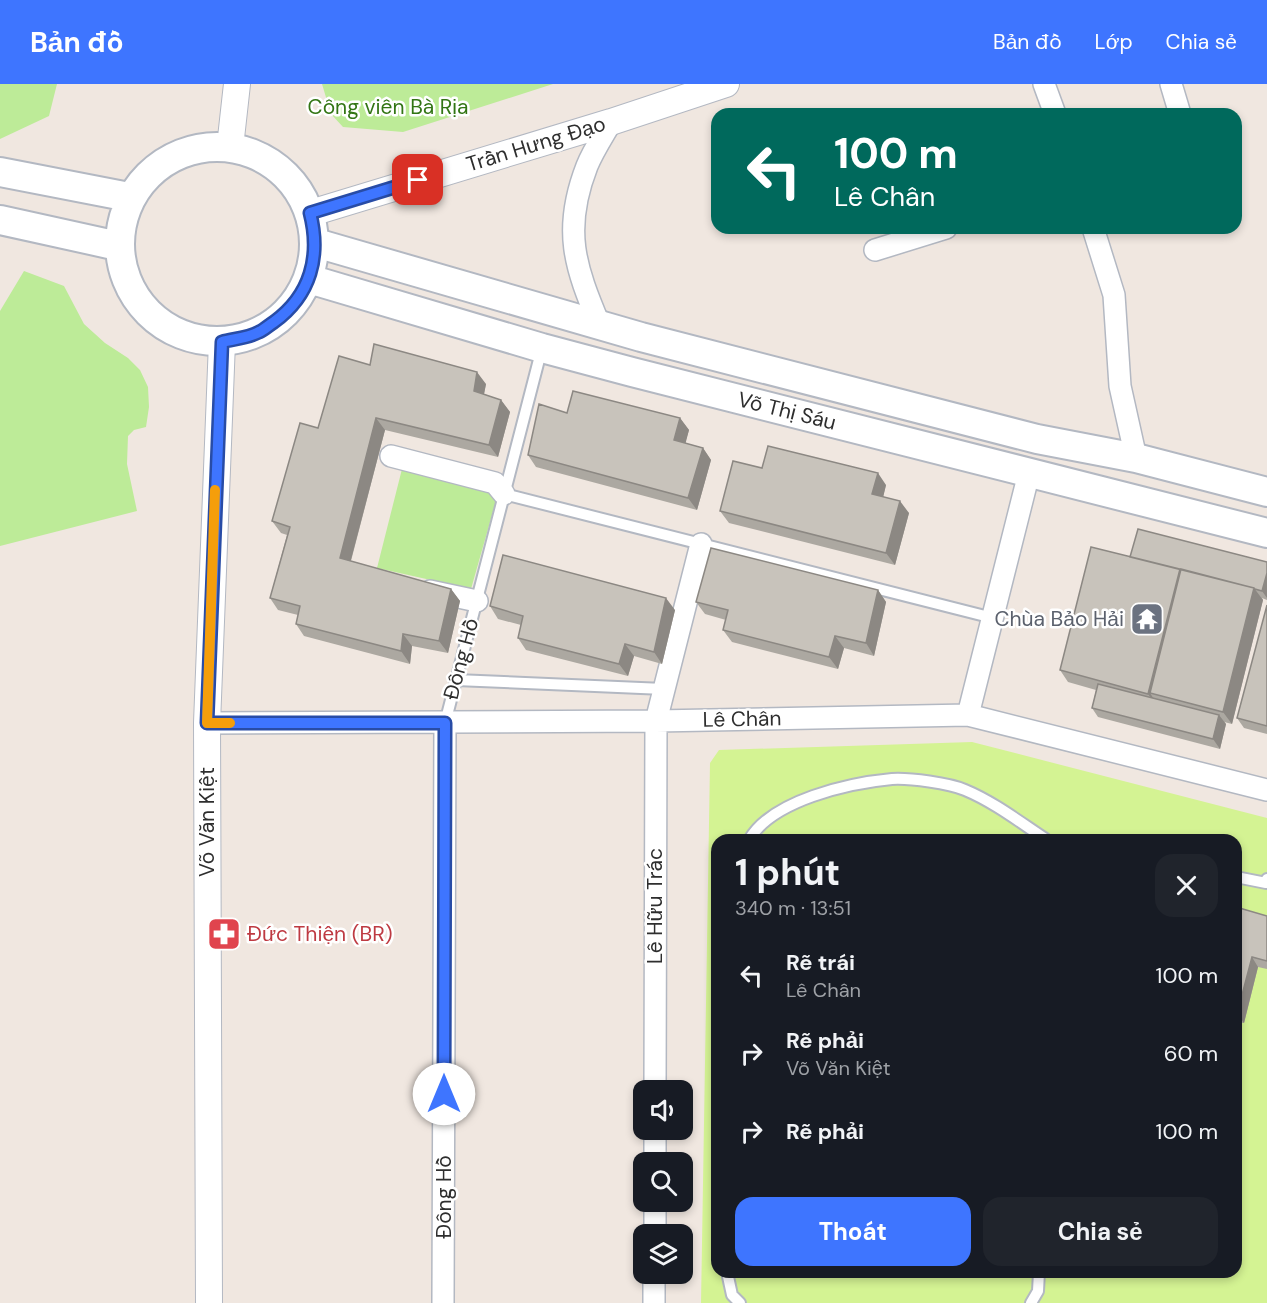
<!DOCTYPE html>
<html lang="vi">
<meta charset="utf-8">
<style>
body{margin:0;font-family:"DM Sans",sans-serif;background:#20242c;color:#f1f3f6;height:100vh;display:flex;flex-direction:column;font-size:22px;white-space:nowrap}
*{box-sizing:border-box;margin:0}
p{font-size:20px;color:#9ea1a6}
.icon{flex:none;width:33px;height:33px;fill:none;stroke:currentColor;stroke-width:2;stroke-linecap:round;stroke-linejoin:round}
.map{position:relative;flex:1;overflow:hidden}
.panel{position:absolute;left:711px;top:750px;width:531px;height:444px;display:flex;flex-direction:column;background:#171b24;border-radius:18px;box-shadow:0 3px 9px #0003}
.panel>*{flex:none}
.guide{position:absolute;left:711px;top:24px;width:531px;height:126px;border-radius:18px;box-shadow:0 3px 9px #0003;background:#00695c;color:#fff;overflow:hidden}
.tools{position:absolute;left:633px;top:996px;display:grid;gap:12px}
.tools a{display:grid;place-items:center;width:60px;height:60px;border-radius:12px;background:#171b24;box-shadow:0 3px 9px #0003;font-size:30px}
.pin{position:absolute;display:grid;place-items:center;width:51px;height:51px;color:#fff;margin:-26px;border-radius:12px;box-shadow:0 3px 9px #0006}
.me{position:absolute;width:66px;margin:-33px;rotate:0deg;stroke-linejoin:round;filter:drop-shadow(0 0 4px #0008)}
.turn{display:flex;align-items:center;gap:21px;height:126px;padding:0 24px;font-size:27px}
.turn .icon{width:78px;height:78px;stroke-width:2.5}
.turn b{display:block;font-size:42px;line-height:51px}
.round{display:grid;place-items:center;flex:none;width:63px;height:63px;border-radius:18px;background:#20242c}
.summary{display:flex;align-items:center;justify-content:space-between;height:102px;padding:0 24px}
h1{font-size:36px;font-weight:700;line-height:45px}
.action{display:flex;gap:12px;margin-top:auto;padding:12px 24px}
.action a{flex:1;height:69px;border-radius:18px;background:#3e75ff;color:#fff;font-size:24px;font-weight:700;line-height:69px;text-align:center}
.action a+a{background:#20242c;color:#f1f3f6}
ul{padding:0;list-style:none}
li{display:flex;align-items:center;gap:18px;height:78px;padding:0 24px}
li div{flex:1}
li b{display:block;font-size:22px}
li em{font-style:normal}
header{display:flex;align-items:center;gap:36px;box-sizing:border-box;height:84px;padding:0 30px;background:#3e75ff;color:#fff}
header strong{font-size:28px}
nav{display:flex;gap:33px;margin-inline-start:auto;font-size:21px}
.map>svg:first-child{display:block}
.green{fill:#bdeb98}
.pitch{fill:#d4f393;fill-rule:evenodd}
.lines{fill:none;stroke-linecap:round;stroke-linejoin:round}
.service-casing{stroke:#b3b8c2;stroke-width:14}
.minor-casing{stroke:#b3b8c2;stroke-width:24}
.tertiary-casing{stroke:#b3b8c2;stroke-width:28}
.secondary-casing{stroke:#b3b8c2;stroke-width:32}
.service{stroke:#fff;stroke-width:10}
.minor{stroke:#fff;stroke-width:21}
.tertiary{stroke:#fff;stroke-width:26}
.secondary{stroke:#fff;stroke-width:28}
.wall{fill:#aca8a1}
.shaded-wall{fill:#8c8883}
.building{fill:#c8c3bb;stroke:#8c8883;stroke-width:1.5}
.route-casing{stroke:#284ca6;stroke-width:15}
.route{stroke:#3e75ff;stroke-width:10}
.slow{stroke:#f59e0b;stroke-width:10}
.labels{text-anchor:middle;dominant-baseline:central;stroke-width:5;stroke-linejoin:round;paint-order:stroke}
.park-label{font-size:21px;fill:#327514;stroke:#fff}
.street-label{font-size:21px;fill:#2e2e2e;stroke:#fff}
.worship-label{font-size:21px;fill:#5b616d;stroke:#fff;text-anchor:end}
.health-label{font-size:21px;fill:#be3a42;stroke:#fff;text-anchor:start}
</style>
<header>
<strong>Bản đồ</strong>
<nav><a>Bản đồ</a><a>Lớp</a><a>Chia sẻ</a></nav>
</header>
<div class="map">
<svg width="1267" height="1219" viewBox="0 0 1267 1219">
<rect width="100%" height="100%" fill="#f0e7e0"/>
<!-- green -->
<path class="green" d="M 0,0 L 57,0 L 49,32 L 0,55 Z
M 322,0 L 553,0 L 403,48 L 343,43 L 331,30 Z
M 24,187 L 64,202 L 84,240 L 105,259 L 128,274 L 140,286 L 148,303 L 149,323 L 146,343 L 134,346 L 128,352 L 127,380 L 137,427 L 0,462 L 0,227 Z
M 402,385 L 498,410 L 471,505 L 377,484 Z"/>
<!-- pitch -->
<path class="pitch" d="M 972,658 L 1267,734 L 1267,1219 L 701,1219 L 710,679 L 719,666 ZM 717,756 L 1236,756 L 1236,1188 L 717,1188 Z"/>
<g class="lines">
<!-- service casing -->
<g class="service-casing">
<path id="service" d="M 504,410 L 993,534
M 456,596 L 664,605
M 445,639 L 542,264
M 749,756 C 772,716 849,699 892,695 C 910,694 949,699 965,706 C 994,718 1021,739 1047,756
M 1236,793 L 1266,799 L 1267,795
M 727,1188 L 732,1211 L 740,1219
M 1031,1219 L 1038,1207 L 1039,1188"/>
</g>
<!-- minor casing -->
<g class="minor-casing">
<path id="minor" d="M 1044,0 L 1055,30
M 1171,0 L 1180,30
M 1093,144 L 1114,211 L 1120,302 L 1136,374
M 875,166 L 946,144
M 600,242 C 575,183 562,146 587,82 C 593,67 603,52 611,38
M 391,372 L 495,399 L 504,410
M 430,507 L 477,517
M 968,631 L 1029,389
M 207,639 L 656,637 L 968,631 L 1267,706
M 655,1006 L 656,637 L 701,460
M 655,1078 L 655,1046
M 655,1150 L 655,1118
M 443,1219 L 445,639
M 654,1219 L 654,1190"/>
</g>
<!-- tertiary casing -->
<g class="tertiary-casing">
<path id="tertiary" d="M 230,63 L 237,0
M 311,129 L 611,38 L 726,0
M 209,1219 L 207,639 L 222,258"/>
</g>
<!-- secondary casing -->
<g class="secondary-casing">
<path id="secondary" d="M120 160a97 97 0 1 1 194 0a97 97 0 1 1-194 0Z
M 0,88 L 129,113
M 0,136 L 118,162
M 316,159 L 641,253 L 1037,355 L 1136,374 L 1267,408
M 309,195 L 542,264 L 632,288 L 1267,449"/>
</g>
<!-- service -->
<use href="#service" class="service"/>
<!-- minor -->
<use href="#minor" class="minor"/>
<!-- tertiary -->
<use href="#tertiary" class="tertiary"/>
<!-- secondary -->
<use href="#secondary" class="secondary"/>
</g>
<!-- wall -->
<path class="wall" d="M 370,281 L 486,300 L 484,310 L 501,316 L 510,328 L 498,373 L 385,346 L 351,477 L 451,505 L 460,517 L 448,569 L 412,562 L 410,580 L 304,552 L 296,540 L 298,531 L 278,526 L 270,514 L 287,451 L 281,449 L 272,437 L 318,344 Z
M 680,334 L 689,346 L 685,359 L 703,364 L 711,376 L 697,426 L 536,383 L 528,371 Z
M 762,384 L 886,401 L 883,413 L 909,429 L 895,481 L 729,439 L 720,427 Z
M 1267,478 L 1267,516 L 1262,514 L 1263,516 L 1232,640 L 1224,638 L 1226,640 L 1220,665 L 1098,633 L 1092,624 L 1096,606 L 1068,598 L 1060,586 Z
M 878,506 L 886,518 L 874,572 L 844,564 L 838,585 L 732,558 L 723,546 L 726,536 L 705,530 L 696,518 Z
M 1267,521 L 1267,650 L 1244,644 L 1237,634 Z
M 490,522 L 675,526 L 662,580 L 634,572 L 628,592 L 526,566 L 518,554 L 521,541 L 498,535 Z
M 1236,823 L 1267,832 L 1267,885 L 1258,883 L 1244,939 L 1236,938 Z"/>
<!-- shaded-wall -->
<path class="shaded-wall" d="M 477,288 L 486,300 L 482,320 L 474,307 Z
M 501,316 L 510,328 L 498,373 L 489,361 Z
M 376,334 L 385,346 L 348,487 L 340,474 Z
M 680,334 L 689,346 L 683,369 L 674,356 Z
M 703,364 L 711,376 L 697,426 L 688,414 Z
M 878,389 L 886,401 L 881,422 L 872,410 Z
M 900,417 L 909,429 L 895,481 L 886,469 Z
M 1180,485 L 1188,497 L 1150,609 L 1157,620 L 1157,622 L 1148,610 Z
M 1267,489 L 1267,514 L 1262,507 Z
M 1254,504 L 1263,516 L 1232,640 L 1223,628 Z
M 451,505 L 460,517 L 448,569 L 439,557 Z
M 878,506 L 886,518 L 874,572 L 866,559 Z
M 666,514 L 675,526 L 662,580 L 654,568 Z
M 403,550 L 412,562 L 410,580 L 401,567 Z
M 835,552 L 844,564 L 838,585 L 829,573 Z
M 625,560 L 634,572 L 628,592 L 619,580 Z
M 1219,631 L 1226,640 L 1220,665 L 1213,655 Z
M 1252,873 L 1258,883 L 1244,939 L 1237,930 Z"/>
<!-- building -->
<path class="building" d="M 374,260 L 477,288 L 474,307 L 501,316 L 489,361 L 376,334 L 340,474 L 451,505 L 439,557 L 403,550 L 401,567 L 296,540 L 300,522 L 270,514 L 290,443 L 272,437 L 300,339 L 318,344 L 339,272 L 370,281 Z
M 573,307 L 680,334 L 674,356 L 703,364 L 688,414 L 528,371 L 539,320 L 567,329 Z
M 768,362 L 878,389 L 872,410 L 900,417 L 886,469 L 720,427 L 733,377 L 762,384 Z
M 1138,445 L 1267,478 L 1267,489 L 1262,507 L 1255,505 L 1254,504 L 1130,473 Z
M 1091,463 L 1180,485 L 1148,610 L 1060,586 Z
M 711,464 L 878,506 L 866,559 L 835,552 L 829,573 L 723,546 L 728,526 L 696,518 Z
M 503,471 L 666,514 L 654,568 L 625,560 L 619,580 L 518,554 L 523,532 L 490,522 Z
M 1181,485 L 1254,504 L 1223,628 L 1150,609 Z
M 1267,521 L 1267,642 L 1237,634 Z
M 1098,600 L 1219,631 L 1213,655 L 1092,624 Z
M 1236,823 L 1267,832 L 1267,877 L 1252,873 L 1237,930 L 1236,930 Z"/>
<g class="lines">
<!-- route casing -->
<g class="route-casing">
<path id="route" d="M 418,96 L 310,129 C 321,172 311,211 274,238 C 269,241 264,246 259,248 C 248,254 233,255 222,258 L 207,639 L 445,639 L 444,1010"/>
</g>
<!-- route -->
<use href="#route" class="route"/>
<!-- slow -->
<path class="slow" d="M 215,406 L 207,639 L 230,639"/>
</g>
<!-- icons -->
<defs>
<g id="temple-square" transform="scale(1.725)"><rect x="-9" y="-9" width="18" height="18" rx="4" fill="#6b7280" stroke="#fff"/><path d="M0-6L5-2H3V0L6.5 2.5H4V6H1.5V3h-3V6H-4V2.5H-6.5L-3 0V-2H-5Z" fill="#fff"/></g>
<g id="pharmacy-square" transform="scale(1.725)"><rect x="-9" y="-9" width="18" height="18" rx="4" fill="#e0444e" stroke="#fff"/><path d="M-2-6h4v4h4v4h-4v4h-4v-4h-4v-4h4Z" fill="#fff"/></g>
</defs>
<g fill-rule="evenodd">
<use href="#temple-square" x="1147" y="535"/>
<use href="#pharmacy-square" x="224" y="850"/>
</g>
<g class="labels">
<!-- park labels -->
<g class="park-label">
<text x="388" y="23">Công viên Bà Rịa</text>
</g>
<!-- street labels -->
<g class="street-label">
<text transform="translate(536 60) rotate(-17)">Trần Hưng Đạo</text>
<text transform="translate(787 327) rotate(14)">Võ Thị Sáu</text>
<text transform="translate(461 575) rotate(-75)">Đông Hồ</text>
<text transform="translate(742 635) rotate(-1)">Lê Chân</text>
<text transform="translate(207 738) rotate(-90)">Võ Văn Kiệt</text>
<text transform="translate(655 822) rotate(-90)">Lê Hữu Trác</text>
<text transform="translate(444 1113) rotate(-90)">Đông Hồ</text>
</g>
<!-- worship labels -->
<g class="worship-label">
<text x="1124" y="535">Chùa Bảo Hải</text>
</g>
<!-- health labels -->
<g class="health-label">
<text x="247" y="850">Đức Thiện (BR)</text>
</g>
</g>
</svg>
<div class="tools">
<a><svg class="icon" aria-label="sound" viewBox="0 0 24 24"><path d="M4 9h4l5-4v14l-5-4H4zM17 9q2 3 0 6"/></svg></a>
<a><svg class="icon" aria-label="search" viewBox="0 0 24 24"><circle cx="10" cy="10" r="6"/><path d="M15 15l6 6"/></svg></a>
<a><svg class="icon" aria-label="layers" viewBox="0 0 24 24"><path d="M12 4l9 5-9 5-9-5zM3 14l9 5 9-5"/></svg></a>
</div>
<div class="pin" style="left:418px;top:96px;background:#d93025"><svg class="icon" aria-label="arrive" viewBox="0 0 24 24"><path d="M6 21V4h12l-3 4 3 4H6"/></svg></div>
<svg class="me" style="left:444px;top:1010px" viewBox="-20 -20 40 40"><circle r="19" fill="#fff"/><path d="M0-13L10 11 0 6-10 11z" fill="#3e75ff"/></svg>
<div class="guide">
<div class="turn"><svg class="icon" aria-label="left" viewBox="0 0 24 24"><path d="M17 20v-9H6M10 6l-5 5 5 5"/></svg><div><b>100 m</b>Lê Chân</div></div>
</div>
<section class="panel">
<div class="summary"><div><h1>1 phút</h1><p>340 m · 13:51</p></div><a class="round"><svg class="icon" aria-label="close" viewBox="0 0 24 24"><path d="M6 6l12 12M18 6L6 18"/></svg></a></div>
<ul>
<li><svg class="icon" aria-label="left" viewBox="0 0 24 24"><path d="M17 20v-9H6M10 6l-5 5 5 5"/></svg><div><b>Rẽ trái</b><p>Lê Chân</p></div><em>100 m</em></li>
<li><svg class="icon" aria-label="right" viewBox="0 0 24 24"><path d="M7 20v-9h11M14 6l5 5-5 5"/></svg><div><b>Rẽ phải</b><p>Võ Văn Kiệt</p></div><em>60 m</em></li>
<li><svg class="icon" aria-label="right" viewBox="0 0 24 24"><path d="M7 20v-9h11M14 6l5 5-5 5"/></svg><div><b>Rẽ phải</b></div><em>100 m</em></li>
</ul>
<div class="action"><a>Thoát</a><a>Chia sẻ</a></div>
</section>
</div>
